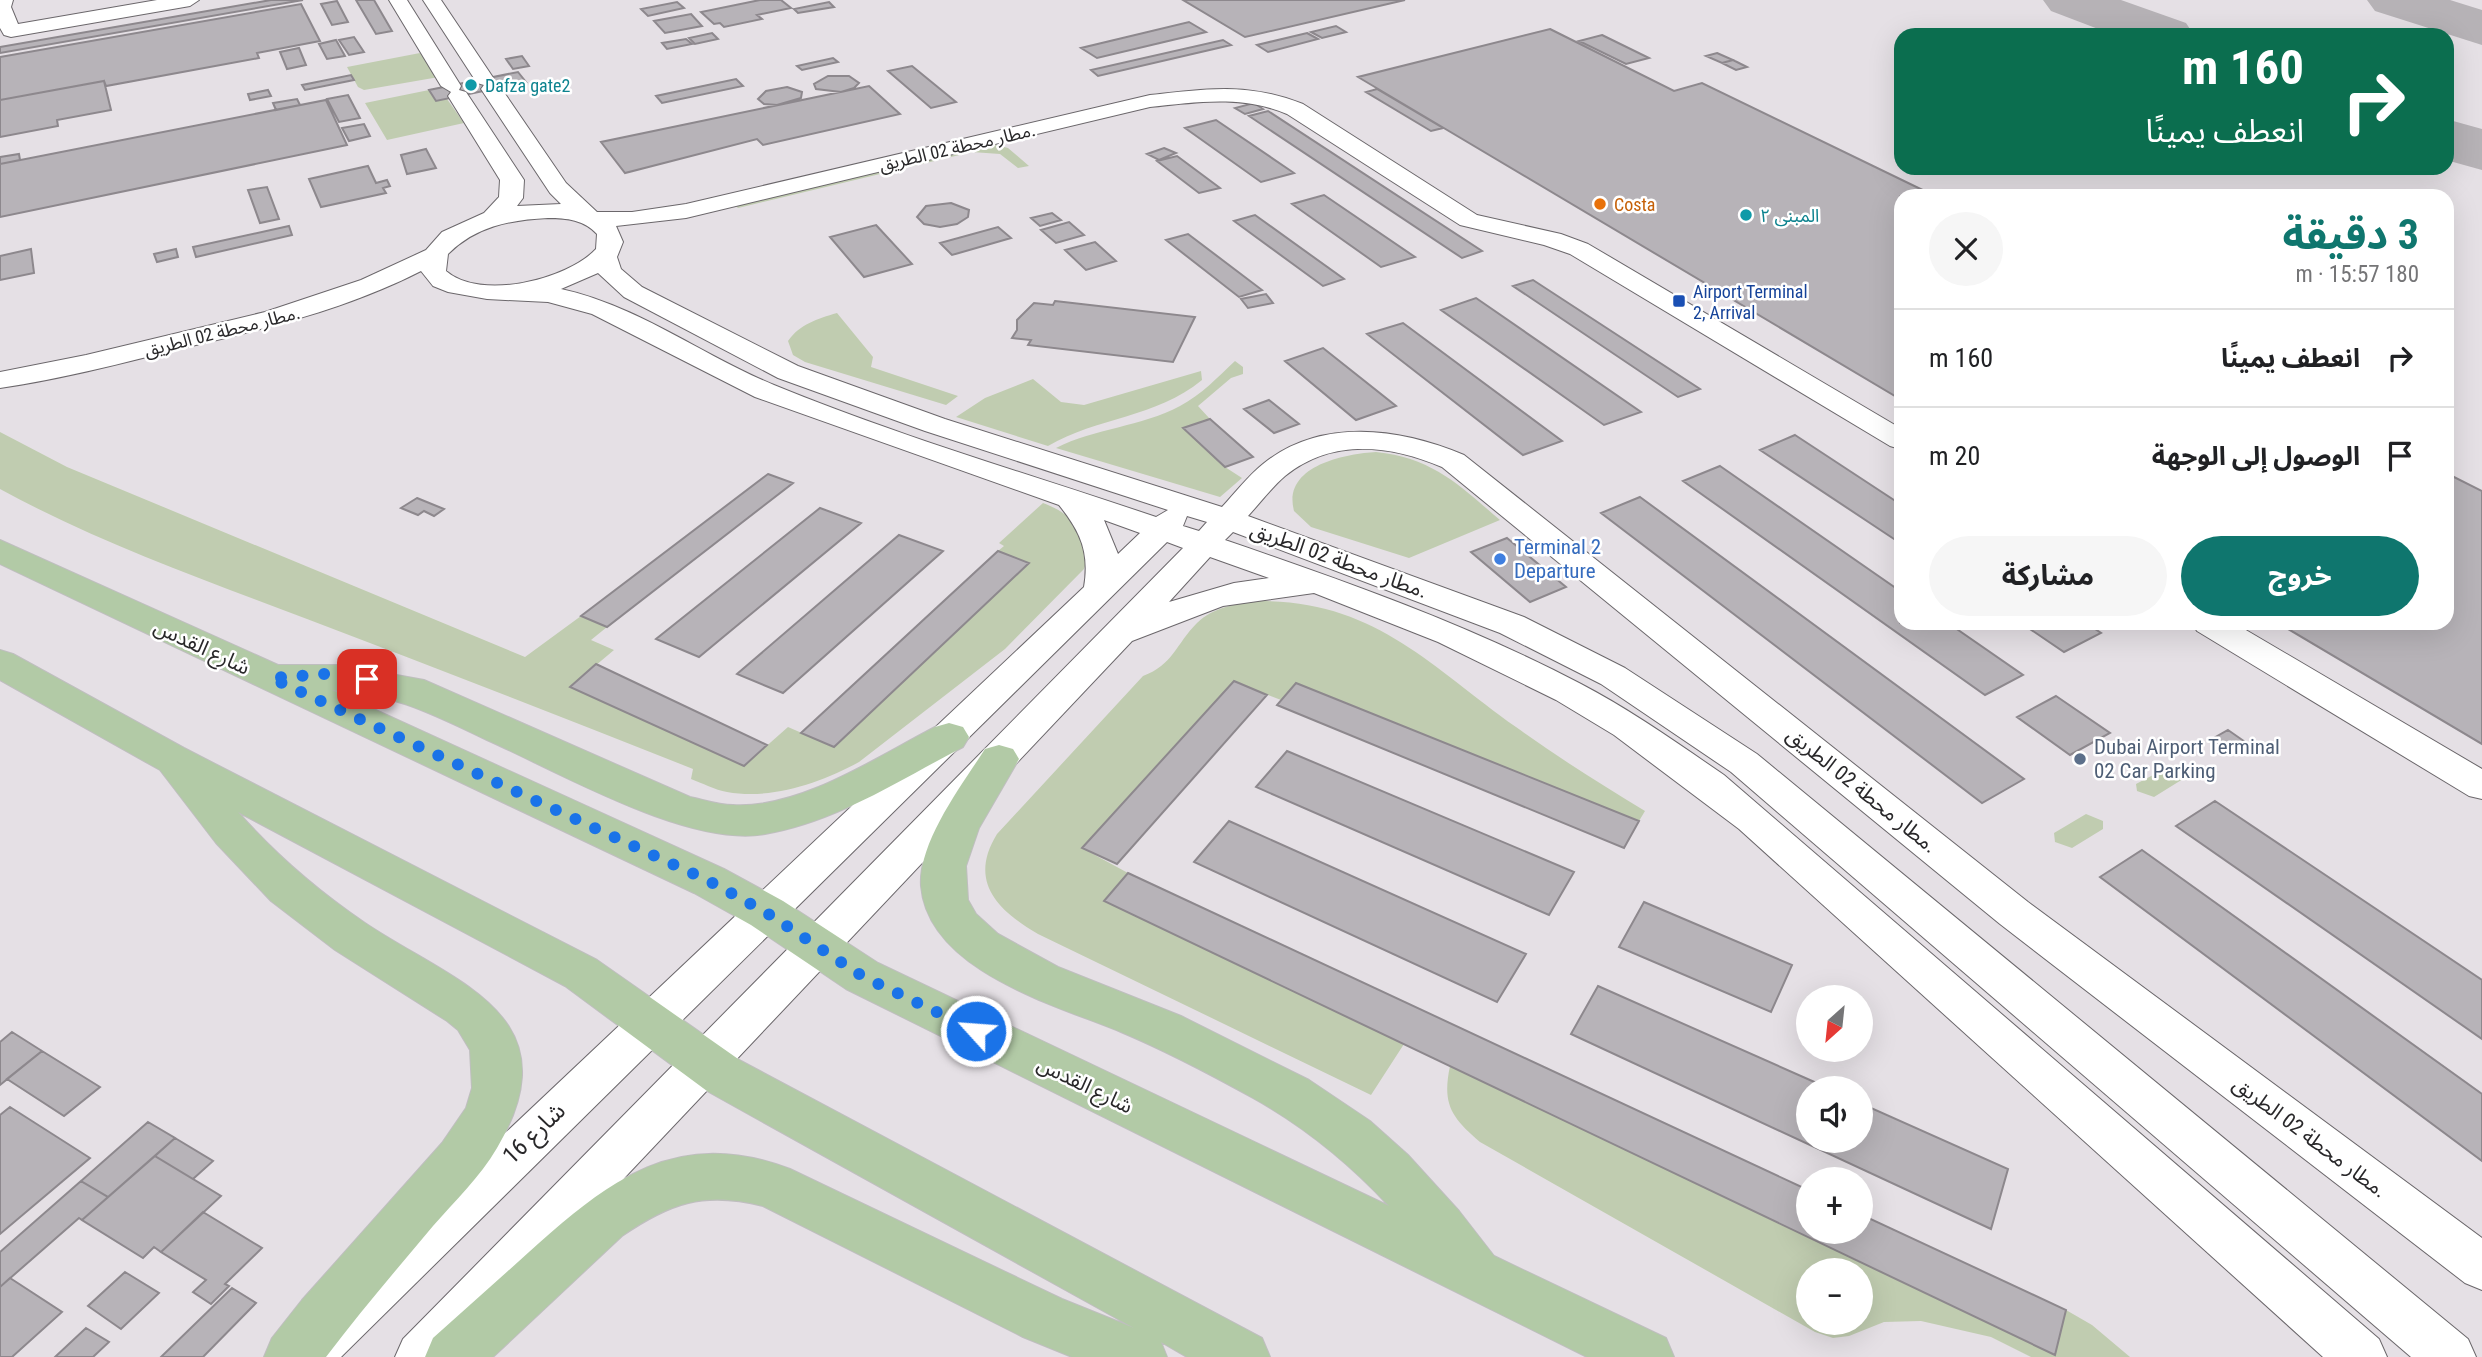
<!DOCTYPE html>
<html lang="ar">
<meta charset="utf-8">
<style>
body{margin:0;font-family:"Roboto Condensed","Noto Sans Arabic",sans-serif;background:#f6f6f6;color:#202124;direction:rtl;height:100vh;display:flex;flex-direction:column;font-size:26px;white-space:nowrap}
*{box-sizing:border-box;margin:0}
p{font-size:23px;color:#757577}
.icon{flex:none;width:38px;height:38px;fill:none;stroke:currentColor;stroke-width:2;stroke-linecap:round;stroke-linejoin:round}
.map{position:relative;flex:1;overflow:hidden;direction:ltr}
.drawer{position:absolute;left:1894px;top:189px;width:560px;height:441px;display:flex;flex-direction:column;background:#fff;border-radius:21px;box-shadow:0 7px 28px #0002;direction:rtl}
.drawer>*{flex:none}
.top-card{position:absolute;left:1894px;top:28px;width:560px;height:147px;border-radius:21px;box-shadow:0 7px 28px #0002;direction:rtl;background:#0b6e4f;color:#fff;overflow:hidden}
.needle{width:46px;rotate:207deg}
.buttons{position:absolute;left:1796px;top:985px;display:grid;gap:14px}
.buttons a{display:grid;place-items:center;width:77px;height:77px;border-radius:50%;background:#fff;box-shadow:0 7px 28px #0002;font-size:35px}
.pin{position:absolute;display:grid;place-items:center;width:60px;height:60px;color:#fff;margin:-30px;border-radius:14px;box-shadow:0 4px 10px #0006}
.me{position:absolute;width:77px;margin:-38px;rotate:296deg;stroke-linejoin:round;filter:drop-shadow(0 0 5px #0008)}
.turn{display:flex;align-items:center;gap:24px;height:147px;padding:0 35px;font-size:32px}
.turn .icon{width:91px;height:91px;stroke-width:2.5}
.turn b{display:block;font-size:49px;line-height:60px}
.round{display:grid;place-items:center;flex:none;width:74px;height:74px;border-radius:37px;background:#f6f6f6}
.summary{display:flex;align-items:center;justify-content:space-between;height:119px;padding:0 35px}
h1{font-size:42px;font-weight:700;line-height:52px;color:#0f766e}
.primary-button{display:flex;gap:14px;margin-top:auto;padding:14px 35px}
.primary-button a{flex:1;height:80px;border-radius:42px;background:#0f766e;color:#fff;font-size:28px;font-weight:700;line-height:80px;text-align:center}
.primary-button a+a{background:#f6f6f6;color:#202124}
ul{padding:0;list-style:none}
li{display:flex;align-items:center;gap:21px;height:98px;padding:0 35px;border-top:2px solid #e0e0e0}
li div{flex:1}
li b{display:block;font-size:26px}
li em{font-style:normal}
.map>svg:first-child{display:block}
.green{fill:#c0ccb0;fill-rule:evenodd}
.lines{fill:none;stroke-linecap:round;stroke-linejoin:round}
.taxiway{fill:#b6b2b6;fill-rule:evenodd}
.building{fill:#b7b3b8;stroke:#8d888d;stroke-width:2}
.minor-casing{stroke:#6b676b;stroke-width:2}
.major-casing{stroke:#bfbebf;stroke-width:2}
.minor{fill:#fff;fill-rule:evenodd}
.major{fill:#b2caa6;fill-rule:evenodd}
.route{stroke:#1a73e8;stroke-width:12;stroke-dasharray:0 21.6}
.culture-dot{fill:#0f9aa8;stroke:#fff;stroke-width:2.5}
.food-dot{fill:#e8710a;stroke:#fff;stroke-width:2.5}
.transit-dot{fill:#1a4fb4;stroke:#fff;stroke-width:2.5}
.shop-dot{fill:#3f7fe0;stroke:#fff;stroke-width:2.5}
.service-dot{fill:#5c6f8a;stroke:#fff;stroke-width:2.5}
.labels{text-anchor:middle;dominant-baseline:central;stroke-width:5;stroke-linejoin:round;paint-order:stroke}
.far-culture-label{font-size:18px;fill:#0d838f;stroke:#fff;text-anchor:start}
.far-street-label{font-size:18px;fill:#29282a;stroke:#fff}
.far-food-label{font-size:18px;fill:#c56008;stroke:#fff;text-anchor:start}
.far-transit-label{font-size:18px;fill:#164399;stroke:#fff;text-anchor:start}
.shop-label{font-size:21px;fill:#366cbe;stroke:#fff;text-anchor:start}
.street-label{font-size:21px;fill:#29282a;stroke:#fff}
.service-label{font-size:21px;fill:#4e5e75;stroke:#fff;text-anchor:start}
.near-street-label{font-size:24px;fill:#29282a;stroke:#fff}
</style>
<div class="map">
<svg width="2482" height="1357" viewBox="0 0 2482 1357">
<rect width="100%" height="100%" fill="#e5e0e5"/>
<!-- green -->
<path class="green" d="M 420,53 L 439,77 L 364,90 L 358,87 L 347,67 Z
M 429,90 L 436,101 L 447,99 L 464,123 L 387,140 L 365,103 Z
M 993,144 L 1008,148 L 1029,166 L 1018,168 L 1000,154 L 972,152 L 738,208 L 733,203 Z
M 837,313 L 873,357 L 871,367 L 958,396 L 946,405 L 805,362 L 793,355 L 788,341 C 800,324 817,319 837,313 Z
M 1235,361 L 1243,367 L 1243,374 L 1231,378 L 1198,406 L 1210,419 L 1184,428 L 1225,467 L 1242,478 L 1220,497 L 1056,448 C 1095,428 1141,427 1180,406 C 1201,395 1218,377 1235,361 Z
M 1201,371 L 1202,380 C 1156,418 1097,417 1048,446 L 956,417 L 985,398 L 1033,379 L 1061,402 L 1084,405 Z
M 0,432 L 67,467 L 525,657 L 581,616 L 607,627 L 591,640 L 614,650 L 570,687 L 744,766 L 788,727 L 834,747 L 1028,563 L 998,551 L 1004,546 L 999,543 L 1043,503 C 1071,513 1097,537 1084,569 L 1005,649 L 859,762 C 820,783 772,800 727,792 C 715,790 702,783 691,779 L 693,769 C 565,718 436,668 307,619 C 202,579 99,543 0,489 Z
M 1376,452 C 1433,458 1459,485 1500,520 L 1409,558 L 1311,527 L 1294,511 C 1282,466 1344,454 1376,452 Z
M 1260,601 C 1375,601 1429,665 1516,727 C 1557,757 1601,784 1645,811 L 1639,821 L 1296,684 L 1281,700 L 1234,682 L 1082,848 L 1128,873 L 1105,900 L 1404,1044 L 1371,1095 L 1038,934 C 997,910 968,881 997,834 L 1143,676 C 1173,665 1176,644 1197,623 C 1213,607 1239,603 1260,601 Z
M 2172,765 L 2183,772 L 2183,779 L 2154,797 L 2137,791 L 2136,784 Z
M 2086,814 L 2103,821 L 2103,829 L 2072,848 L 2055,842 L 2054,833 Z
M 1450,1066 L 2054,1354 L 2066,1310 L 2092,1325 L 2130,1357 L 2031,1357 L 1991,1337 L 1921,1321 L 1884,1322 L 1849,1336 L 1833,1338 L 1815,1332 L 1480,1142 C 1451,1117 1442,1104 1450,1066 ZM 1808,1270 L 1860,1270 L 1860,1323 L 1808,1323 Z"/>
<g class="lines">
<!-- taxiway -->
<path class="taxiway" d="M 2043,0 L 2121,0 L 2186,23 L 2194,35 L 2114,35 L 2051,11 Z
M 2367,0 L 2450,0 L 2482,10 L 2482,45 L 2375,11 Z
M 2446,119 L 2482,129 L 2482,170 L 2446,160 Z"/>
</g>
<!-- building -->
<path class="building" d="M 271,0 L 303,0 L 0,53 L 0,47 Z
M 356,0 L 374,0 L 392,31 L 376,34 Z
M 760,0 L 781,0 L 791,8 L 757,15 L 762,19 L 724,27 L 720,23 L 714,24 L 701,12 Z
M 1183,0 L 1405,0 L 1245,37 Z
M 337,1 L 348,22 L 332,25 L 321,4 Z
M 677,2 L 684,8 L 648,16 L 641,9 Z
M 829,2 L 834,7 L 798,13 L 794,9 Z
M 301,4 L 320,41 L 257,53 L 259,58 L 106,86 L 104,81 L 0,100 L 0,57 Z
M 691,14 L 702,26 L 665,33 L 654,21 Z
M 1189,22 L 1206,32 L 1097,58 L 1081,48 Z
M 1336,26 L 1346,32 L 1322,38 L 1311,32 Z
M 1550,29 L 1674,91 L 1702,83 L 1935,196 L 1900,196 L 1900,399 L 1358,77 Z
M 712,33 L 718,39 L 695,44 L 689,38 Z
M 1307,33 L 1318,39 L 1268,52 L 1257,45 Z
M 1602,35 L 1649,58 L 1626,64 L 1579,41 Z
M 354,37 L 364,52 L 349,55 L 339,40 Z
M 686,39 L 692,44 L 667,49 L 662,43 Z
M 336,40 L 345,56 L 327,59 L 319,44 Z
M 1223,40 L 1231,45 L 1098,76 L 1091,70 Z
M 299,48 L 306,65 L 287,69 L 280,52 Z
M 1717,53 L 1733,60 L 1722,63 L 1706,56 Z
M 522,56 L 529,66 L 513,69 L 506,59 Z
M 833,58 L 838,62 L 802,70 L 797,66 Z
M 1733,60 L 1747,67 L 1736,70 L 1722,63 Z
M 912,66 L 956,102 L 931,108 L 888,71 Z
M 518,72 L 526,82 L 436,101 L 429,90 Z
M 351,75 L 354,80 L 305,90 L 302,85 Z
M 828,76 L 849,76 L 859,83 L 854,88 L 841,92 L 816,89 L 814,84 Z
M 736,79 L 743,86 L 662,103 L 656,96 Z
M 104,81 L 111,110 L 57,120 L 58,126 L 0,137 L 0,100 Z
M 869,86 L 900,114 L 763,145 L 757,139 L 625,173 L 601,142 Z
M 787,87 L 802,92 L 801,98 L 777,105 L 764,104 L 758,99 L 766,91 Z
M 1377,89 L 1443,128 L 1431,131 L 1366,92 Z
M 268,90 L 271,96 L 250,100 L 248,94 Z
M 348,95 L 360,118 L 339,122 L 327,99 Z
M 297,99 L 300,105 L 276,110 L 273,103 Z
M 326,100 L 347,145 L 0,217 L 0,164 Z
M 1254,103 L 1263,109 L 1245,114 L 1235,108 Z
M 1268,111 L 1482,251 L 1462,258 L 1249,116 Z
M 1216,120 L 1294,173 L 1261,182 L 1185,128 Z
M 364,124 L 370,136 L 349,141 L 342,128 Z
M 1164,148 L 1176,153 L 1159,160 L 1147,154 Z
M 426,149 L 436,168 L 407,174 L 401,155 Z
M 19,154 L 20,160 L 0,164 L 0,157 Z
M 1177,156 L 1220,188 L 1199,193 L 1157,161 Z
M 368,166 L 376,183 L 387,180 L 390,186 L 383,188 L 386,193 L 321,207 L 309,179 Z
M 267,187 L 279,219 L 260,223 L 248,190 Z
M 1324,195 L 1415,257 L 1381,267 L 1292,204 Z
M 951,203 L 969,210 L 968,217 L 957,224 L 940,227 L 924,224 L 917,217 L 926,206 Z
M 1052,213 L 1061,220 L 1040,226 L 1031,218 Z
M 1255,215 L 1344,279 L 1323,286 L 1234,221 Z
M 1069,222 L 1084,235 L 1056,243 L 1041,230 Z
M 876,225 L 912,264 L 864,277 L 830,237 Z
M 289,226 L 292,235 L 196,257 L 193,247 Z
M 998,227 L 1011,238 L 952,255 L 940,243 Z
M 1188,234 L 1262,290 L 1239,297 L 1166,240 Z
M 1095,242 L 1116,261 L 1086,270 L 1065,250 Z
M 31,249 L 34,273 L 0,280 L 0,256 Z
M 176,249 L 178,257 L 157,262 L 154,254 Z
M 1533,280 L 1700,389 L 1678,397 L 1513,286 Z
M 1266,294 L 1273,303 L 1248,308 L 1241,299 Z
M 1476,298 L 1641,412 L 1604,425 L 1441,310 Z
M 1055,301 L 1195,317 L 1173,362 L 1028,345 L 1031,340 L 1012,338 L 1017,330 L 1017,320 L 1034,303 L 1053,305 Z
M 1403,323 L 1562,441 L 1523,455 L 1367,334 Z
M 1323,348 L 1396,406 L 1356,420 L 1285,361 Z
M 1269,400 L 1299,424 L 1274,433 L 1244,409 Z
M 1210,419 L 1253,457 L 1225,467 L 1183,428 Z
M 1795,435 L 1900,504 L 1900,543 L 1760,450 Z
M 1720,466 L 1900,591 L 1900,623 L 1948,623 L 2023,675 L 1985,695 L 1683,481 Z
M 2446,473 L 2482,491 L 2482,744 L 2278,623 L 2446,623 Z
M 768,474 L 793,483 L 607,627 L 581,616 Z
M 1640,497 L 2024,779 L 1982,803 L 1601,513 Z
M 417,498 L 444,509 L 434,516 L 424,511 L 418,515 L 401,508 Z
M 820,508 L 861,523 L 699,657 L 656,639 Z
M 899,535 L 943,551 L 783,693 L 737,674 Z
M 1507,538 L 1566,587 L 1530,602 L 1471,552 Z
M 998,551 L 1029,563 L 834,747 L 801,733 Z
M 2021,623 L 2086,623 L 2101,633 L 2064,652 Z
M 596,664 L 767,745 L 744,766 L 570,687 Z
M 1234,681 L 1267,695 L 1117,864 L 1082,848 Z
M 1296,683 L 1639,821 L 1624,848 L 1277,705 Z
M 2056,696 L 2110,733 L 2070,755 L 2017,717 Z
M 2228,730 L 2251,746 L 2235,754 L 2212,739 Z
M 1287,751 L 1574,872 L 1549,915 L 1256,787 Z
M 2215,801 L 2482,980 L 2482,1039 L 2176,826 Z
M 1229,821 L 1526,954 L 1497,1002 L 1194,862 Z
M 2142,850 L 2482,1094 L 2482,1161 L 2100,877 Z
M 1128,873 L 1808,1190 L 1808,1232 L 1860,1232 L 1860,1214 L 2066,1310 L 2055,1355 L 1104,901 Z
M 1644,902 L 1792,965 L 1771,1012 L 1619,947 Z
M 1598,986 L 1828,1088 L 1808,1088 L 1808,1141 L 1860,1141 L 1860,1103 L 2008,1169 L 1991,1229 L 1571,1034 Z
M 12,1032 L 42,1051 L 0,1085 L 0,1042 Z
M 42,1051 L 100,1087 L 64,1116 L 7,1079 Z
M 10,1107 L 90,1158 L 0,1234 L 0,1115 Z
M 148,1122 L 175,1138 L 108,1197 L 81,1181 Z
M 175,1138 L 213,1161 L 193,1179 L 155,1156 Z
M 155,1156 L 221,1196 L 161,1252 L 154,1247 L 143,1258 L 82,1220 Z
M 81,1181 L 108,1197 L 82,1220 L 79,1218 L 0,1287 L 0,1252 Z
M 203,1212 L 262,1248 L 225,1284 L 229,1286 L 211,1304 L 193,1292 L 206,1280 L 161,1252 Z
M 125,1272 L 159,1293 L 121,1329 L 88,1306 Z
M 10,1278 L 62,1312 L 12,1357 L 0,1357 L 0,1287 Z
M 232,1288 L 256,1303 L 203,1357 L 161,1357 Z
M 86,1328 L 109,1342 L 93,1357 L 55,1357 Z"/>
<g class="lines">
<!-- minor casing -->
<g class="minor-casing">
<path id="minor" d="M 0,0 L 13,0 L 11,7 L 18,24 L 157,0 L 199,0 L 190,6 L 11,37 L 4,35 L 0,28 Z
M 389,0 L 407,0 L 461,86 L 459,90 L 466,92 L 524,180 L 523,198 L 517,206 L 561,204 L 550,193 L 481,89 L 484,85 L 477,83 L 423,0 L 441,0 L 494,79 L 492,83 L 499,85 L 566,183 L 597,212 L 632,212 L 686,204 L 1150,95 C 1207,89 1247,82 1303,104 L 1477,215 L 1561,234 L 1588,244 L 1900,428 L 1900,449 L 1890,446 L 1570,254 L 1544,245 L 1460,225 L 1287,114 C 1242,95 1198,102 1150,107 L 686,218 L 616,226 L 623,242 L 617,257 L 621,269 L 642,287 L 798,366 L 945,419 L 1222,507 C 1235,493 1248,476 1263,464 C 1321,417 1400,428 1464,455 L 2028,902 L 2482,1238 L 2482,1290 L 2465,1283 L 2000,924 L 1442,467 C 1390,445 1332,438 1285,476 C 1272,487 1260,503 1248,516 L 1524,617 L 1625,668 L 1757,754 L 2468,1339 L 2476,1357 L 2411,1357 L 1731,772 L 1601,684 L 1500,633 L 1233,532 L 1225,540 C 1347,582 1467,624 1581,684 C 1631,710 1677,743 1724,775 L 2379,1339 L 2387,1357 L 2323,1357 L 1739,829 L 1614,735 L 1556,700 L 1438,642 L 1314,593 L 1223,606 L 1132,641 L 455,1357 L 395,1357 L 403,1339 L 1183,548 L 1167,542 L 341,1357 L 279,1357 L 287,1339 L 1084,587 C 1090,552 1080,531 1059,505 L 755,397 L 592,314 L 548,302 L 487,299 L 448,292 L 433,286 L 421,271 C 347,309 264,329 183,348 C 122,363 62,379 0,388 L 0,372 L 86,355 L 265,312 L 361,280 L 426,250 L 442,232 L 484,213 L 499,197 L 500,180 L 448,96 L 451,92 L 441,86 ZM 548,218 C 567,218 584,220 597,234 L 596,249 C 567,280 480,301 446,271 L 448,254 C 476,226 510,220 548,218 ZM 598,273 L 624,297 L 778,378 L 925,431 L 1168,510 L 1156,517 C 1029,474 898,436 774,385 C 701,355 639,306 561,289 ZM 1187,516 L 1207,522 L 1199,531 L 1183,526 ZM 1104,520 L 1140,533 L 1118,554 ZM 1210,557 L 1269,578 L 1234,583 L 1169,602 Z
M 2192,623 L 2234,623 L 2482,769 L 2482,799 L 2469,796 L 2197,631 Z"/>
</g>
<!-- major casing -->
<g class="major-casing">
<path id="major" d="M 0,540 L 278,665 L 342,665 L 424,680 L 690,797 C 704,800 719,805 733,805 C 800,809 877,757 935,727 L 949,723 L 963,727 L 969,737 L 963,747 C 900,780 836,822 765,834 C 689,848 559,772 487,740 C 432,714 395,694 332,690 L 724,869 L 783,901 L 878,963 L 1389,1206 C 1349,1163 1305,1127 1253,1098 C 1210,1074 1166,1051 1121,1032 C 1056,1005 928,971 921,886 C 918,842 962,785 985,749 L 999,745 L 1013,749 L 1019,759 L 979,828 L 966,866 L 968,900 L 976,914 L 998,934 L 1058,967 L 1181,1016 L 1309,1080 L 1370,1121 L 1408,1155 L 1459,1211 L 1494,1256 L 1666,1338 L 1674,1357 L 1587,1357 L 846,989 L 751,925 L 694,893 L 0,564 Z
M 0,650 L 13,654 L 184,748 L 597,960 L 741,1061 L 1262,1338 L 1270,1357 L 1187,1357 L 1161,1342 L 1167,1357 L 1072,1357 L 1023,1337 L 763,1206 C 704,1191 670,1203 622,1236 L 493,1357 L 425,1357 L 433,1338 C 465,1309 497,1281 529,1252 C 609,1180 677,1126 790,1169 L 1062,1299 L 1134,1328 L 707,1091 L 565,986 L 238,812 C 276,855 318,891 365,923 C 454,983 575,1014 497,1148 C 480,1177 455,1201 433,1226 C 397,1269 360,1312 326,1357 L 264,1357 L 272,1338 L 302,1300 L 442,1143 L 466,1108 L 472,1088 L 470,1050 L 458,1030 L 447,1021 L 335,950 L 271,901 L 216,843 L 160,770 L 0,680 Z"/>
</g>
<!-- minor -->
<use href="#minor" class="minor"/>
<!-- major -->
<use href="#major" class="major"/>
</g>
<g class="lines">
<!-- route -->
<path class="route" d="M 367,679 L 325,674 L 271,678 L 709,881 L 767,913 L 862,976 L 976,1031"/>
</g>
<!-- markers -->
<g class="culture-dot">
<circle cx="471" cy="85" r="7"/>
<circle cx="1746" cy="215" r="7"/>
</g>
<circle class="food-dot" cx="1600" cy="204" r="7"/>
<rect class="transit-dot" x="1672" y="294" width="14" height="14" rx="3.5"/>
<circle class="shop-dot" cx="1500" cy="559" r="7"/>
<circle class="service-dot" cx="2080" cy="759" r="7"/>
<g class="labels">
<!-- far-culture labels -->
<g class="far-culture-label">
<text x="485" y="85">Dafza gate2</text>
<text x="1760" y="215">المبنى ٢</text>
</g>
<!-- far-street labels -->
<g class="far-street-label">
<text transform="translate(957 147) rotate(-13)">مطار محطة 02 الطريق.</text>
<text transform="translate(222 331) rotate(-14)">مطار محطة 02 الطريق.</text>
</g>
<!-- far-food labels -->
<g class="far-food-label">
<text x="1614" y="204">Costa</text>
</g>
<!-- far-transit labels -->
<g class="far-transit-label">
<text x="1693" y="291">Airport Terminal<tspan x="1693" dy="21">2, Arrival</tspan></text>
</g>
<!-- shop labels -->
<g class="shop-label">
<text x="1514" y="547">Terminal 2<tspan x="1514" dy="24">Departure</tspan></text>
</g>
<!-- street labels -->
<g class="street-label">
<text transform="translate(1339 560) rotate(20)">مطار محطة 02 الطريق.</text>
<text transform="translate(202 647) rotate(25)">شارع القدس</text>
<text transform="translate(1862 790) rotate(39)">مطار محطة 02 الطريق.</text>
<text transform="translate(1085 1085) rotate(26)">شارع القدس</text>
<text transform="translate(2310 1137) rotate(37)">مطار محطة 02 الطريق.</text>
</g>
<!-- service labels -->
<g class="service-label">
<text x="2094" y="747">Dubai Airport Terminal<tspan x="2094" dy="24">02 Car Parking</tspan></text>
</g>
<!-- near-street labels -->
<g class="near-street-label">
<text transform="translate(534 1133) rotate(-44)">شارع 16</text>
</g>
</g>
</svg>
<div class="buttons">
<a><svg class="needle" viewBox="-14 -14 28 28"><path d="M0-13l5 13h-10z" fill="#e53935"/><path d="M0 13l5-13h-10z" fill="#757577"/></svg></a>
<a><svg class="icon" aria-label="sound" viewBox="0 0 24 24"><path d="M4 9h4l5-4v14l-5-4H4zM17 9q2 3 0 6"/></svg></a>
<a>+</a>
<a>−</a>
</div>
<div class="pin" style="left:367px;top:679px;background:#d93025"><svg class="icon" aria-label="arrive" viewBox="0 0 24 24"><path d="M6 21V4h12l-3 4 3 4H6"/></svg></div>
<svg class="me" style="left:976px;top:1031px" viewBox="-20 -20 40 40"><circle r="17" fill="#1a73e8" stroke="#fff" stroke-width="3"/><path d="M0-11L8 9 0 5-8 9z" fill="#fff"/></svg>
<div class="top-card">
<div class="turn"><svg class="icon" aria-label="right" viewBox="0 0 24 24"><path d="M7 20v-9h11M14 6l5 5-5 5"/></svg><div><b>160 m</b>انعطف يمينًا</div></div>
</div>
<section class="drawer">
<div class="summary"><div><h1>3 دقيقة</h1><p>180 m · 15:57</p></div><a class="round"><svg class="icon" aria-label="close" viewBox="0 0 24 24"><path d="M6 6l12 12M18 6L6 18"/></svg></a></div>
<ul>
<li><svg class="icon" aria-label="right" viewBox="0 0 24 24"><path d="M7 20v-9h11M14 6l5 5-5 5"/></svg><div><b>انعطف يمينًا</b></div><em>160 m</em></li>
<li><svg class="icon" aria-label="arrive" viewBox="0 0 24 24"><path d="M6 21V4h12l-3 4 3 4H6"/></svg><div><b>الوصول إلى الوجهة</b></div><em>20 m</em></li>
</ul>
<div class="primary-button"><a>خروج</a><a>مشاركة</a></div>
</section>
</div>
